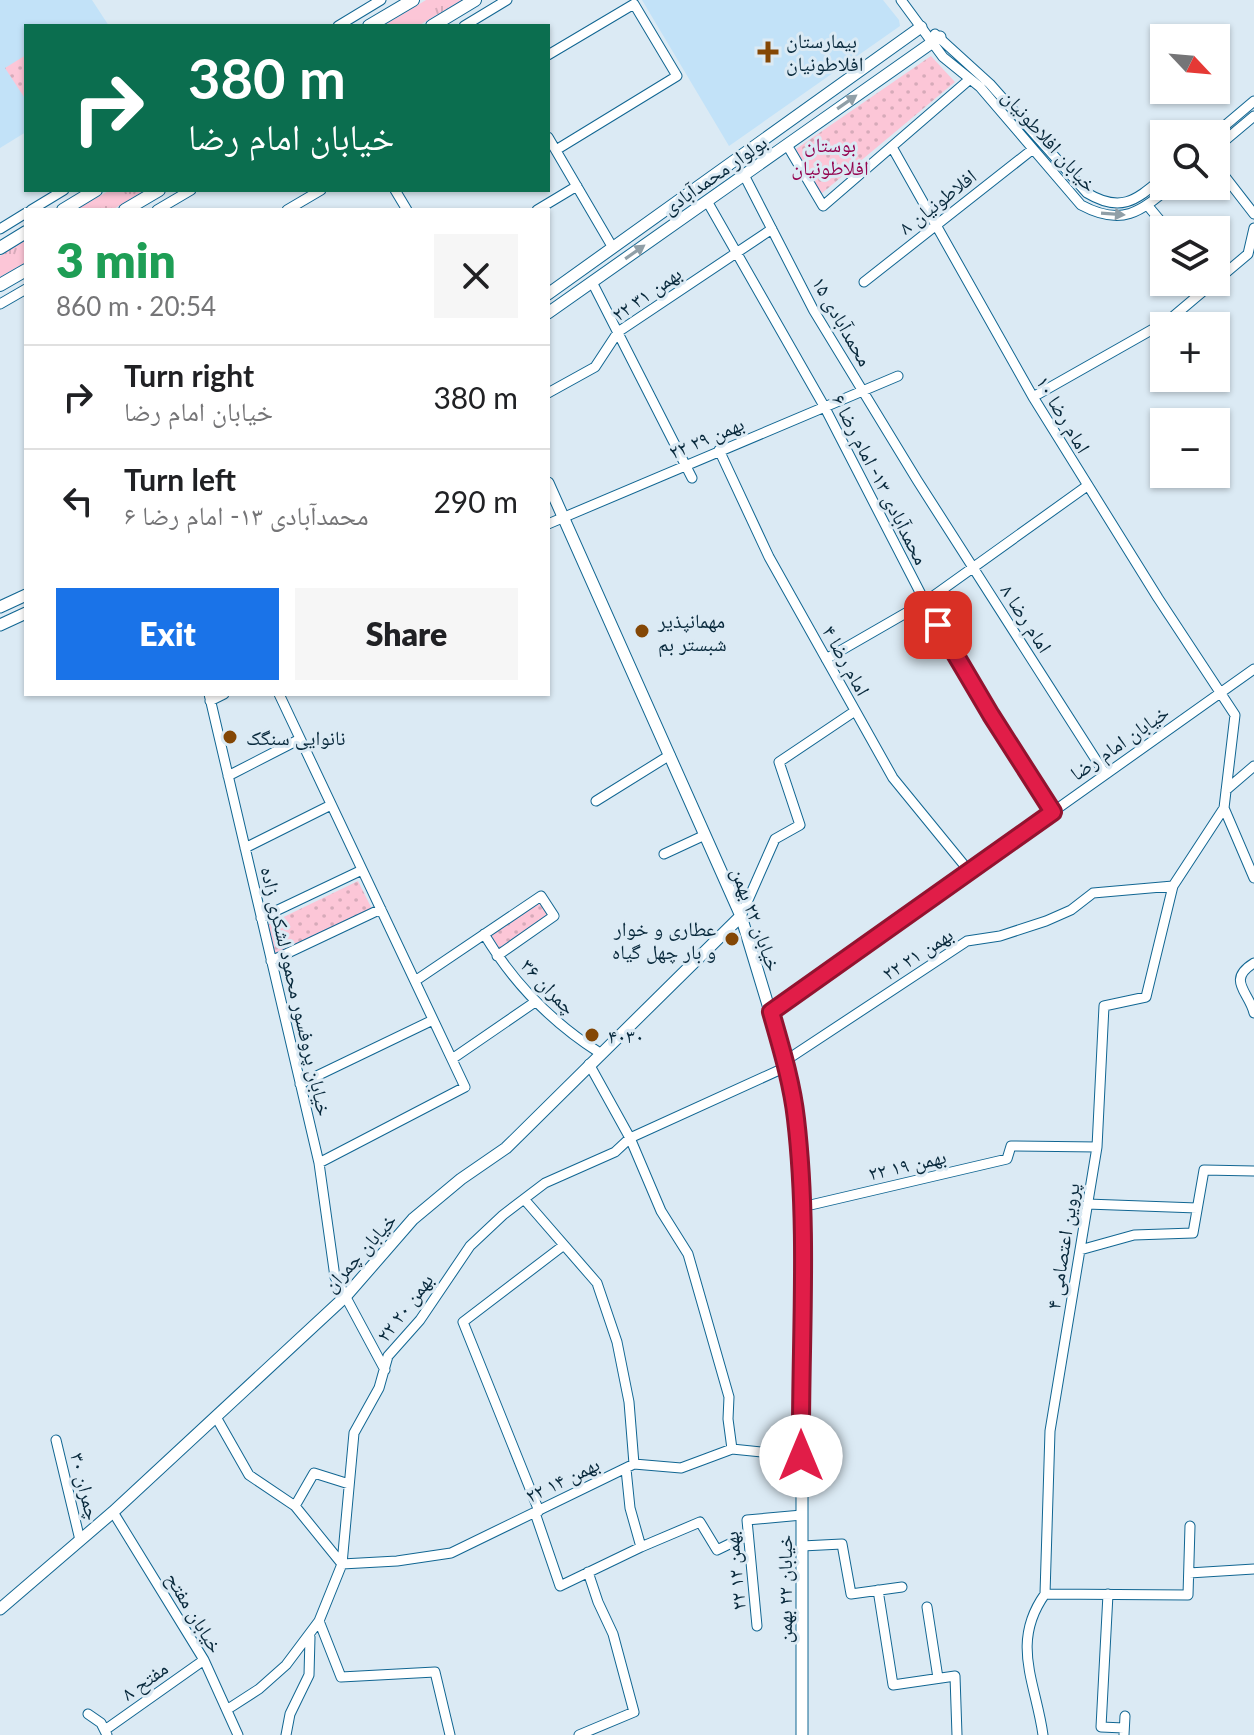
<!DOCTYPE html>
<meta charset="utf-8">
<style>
body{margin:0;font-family:Lato,"Noto Naskh Arabic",sans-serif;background:#f6f6f6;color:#202124;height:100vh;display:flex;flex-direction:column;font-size:30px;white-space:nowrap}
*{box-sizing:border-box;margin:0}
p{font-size:26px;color:#757577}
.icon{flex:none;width:44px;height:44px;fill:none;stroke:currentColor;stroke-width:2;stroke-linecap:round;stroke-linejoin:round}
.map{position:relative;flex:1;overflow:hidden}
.details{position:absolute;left:24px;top:208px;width:526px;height:488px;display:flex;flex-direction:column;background:#fff;border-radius:0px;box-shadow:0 2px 6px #0004}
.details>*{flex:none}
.guide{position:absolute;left:24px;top:24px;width:526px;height:168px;border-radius:0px;box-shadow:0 2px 6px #0004;background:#0b6e4f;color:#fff;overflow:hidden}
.needle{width:52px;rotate:116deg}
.buttons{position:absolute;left:1150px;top:24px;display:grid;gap:16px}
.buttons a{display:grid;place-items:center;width:80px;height:80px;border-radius:0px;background:#fff;box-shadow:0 2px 6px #0004;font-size:40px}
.pin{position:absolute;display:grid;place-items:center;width:68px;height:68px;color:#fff;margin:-34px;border-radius:16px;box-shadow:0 4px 12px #0006}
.me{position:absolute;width:88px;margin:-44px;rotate:0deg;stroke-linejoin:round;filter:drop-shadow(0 0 6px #0008)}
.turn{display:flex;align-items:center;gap:28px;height:168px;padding:0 32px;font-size:36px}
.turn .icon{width:104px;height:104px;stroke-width:2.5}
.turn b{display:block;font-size:56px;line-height:68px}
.round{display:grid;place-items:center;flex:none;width:84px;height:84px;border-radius:0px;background:#f6f6f6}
.overview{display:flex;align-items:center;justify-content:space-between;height:136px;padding:0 32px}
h1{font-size:48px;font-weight:800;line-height:60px;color:#1e9e55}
.cta{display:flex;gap:16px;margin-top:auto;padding:16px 32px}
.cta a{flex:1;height:92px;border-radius:0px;background:#1a73e8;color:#fff;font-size:32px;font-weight:800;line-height:92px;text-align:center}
.cta a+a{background:#f6f6f6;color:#202124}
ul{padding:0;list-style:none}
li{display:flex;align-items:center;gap:24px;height:104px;padding:0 32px;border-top:2px solid #e0e0e0}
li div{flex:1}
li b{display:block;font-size:30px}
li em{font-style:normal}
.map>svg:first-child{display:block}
.built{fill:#c2e2f8}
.grass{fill:url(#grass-tufts)}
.park{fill:url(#park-dots)}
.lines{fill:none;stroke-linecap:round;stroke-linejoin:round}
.minor-casing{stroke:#116692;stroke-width:11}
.major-casing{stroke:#116692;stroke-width:13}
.highway-casing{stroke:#116692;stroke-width:14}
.minor{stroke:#fff;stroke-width:9}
.major{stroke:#fff;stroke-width:11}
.highway{stroke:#fff;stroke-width:12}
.oneway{fill:#909fa7}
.route-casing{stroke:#92132f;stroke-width:20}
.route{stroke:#e11d48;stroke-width:14}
.poi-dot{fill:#844705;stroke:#dbeaf4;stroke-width:3}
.labels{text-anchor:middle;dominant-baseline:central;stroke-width:6;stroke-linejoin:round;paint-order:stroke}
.poi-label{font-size:20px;fill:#08293c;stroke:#dbeaf4;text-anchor:start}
.street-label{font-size:20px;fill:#08293c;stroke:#dbeaf4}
.park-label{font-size:20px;fill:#940450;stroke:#dbeaf4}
</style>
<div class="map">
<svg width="1254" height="1735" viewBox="0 0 1254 1735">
<defs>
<pattern id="grass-tufts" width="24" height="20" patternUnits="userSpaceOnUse" patternTransform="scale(2)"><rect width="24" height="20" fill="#fcc6d7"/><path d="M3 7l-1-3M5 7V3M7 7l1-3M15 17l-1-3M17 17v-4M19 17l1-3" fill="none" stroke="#d6aab9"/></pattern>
<pattern id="park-dots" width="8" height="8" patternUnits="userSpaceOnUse" patternTransform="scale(2)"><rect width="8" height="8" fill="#fcc6d7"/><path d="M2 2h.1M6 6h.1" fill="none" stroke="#d6aab9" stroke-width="1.8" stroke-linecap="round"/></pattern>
</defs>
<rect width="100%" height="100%" fill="#dbeaf4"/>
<!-- built -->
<path class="built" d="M 0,0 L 92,0 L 109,26 L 26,26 L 26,132 L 0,148 Z
M 642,0 L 883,0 L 899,20 L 900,26 L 729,146 Z"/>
<!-- grass -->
<path class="grass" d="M 426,0 L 462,0 L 418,26 L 383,26 Z
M 110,190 L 145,190 L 112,210 L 76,210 Z
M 26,240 L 26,262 L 0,277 L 0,256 Z"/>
<!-- park -->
<path class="park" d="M 26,55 L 26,100 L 5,68 Z
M 931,56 L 955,82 L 821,194 L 796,149 Z
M 358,881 L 372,909 L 274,955 L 267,925 Z
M 540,900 L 549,914 L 500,949 L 490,934 Z"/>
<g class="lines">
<!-- minor casing -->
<g class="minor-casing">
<path id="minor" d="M 901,0 L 943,57 L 980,87 L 1081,205 C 1122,227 1140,212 1171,186
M 338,26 L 381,0
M 464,26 L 507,0
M 935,34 L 990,84 L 1087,193 C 1122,214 1137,199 1164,177
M 548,55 L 634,4 L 677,76 L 556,150
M 1215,134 L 1254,101
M 548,137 L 613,248
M 787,145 L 823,206 L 970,79
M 892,147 L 1033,397 L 1158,598 L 1235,715 L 1224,808 L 1173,886 L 1146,997 L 1104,1006 L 1097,1147 L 1050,1431 L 1045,1594 C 1010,1643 1036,1683 1043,1735
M 1216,148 L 1254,116
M 1216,165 L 1254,214
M 744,175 L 814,311 L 917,480 L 1105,774
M 395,190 L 407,210
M 707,201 L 824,406 L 925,602 L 991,715 L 1053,812
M 1148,206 L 1168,230
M 31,210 L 64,190
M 157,210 L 191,190
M 287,210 L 321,190
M 537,210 L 577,186
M 0,229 L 26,213
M 1216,281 L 1248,254 L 1254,228
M 592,282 L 692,478
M 864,282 L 1033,149
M 0,304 L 26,289
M 548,393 L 595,367 L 618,332 L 772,229
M 1033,397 L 1169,320 L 1214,282
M 719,450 L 769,557 L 893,778 L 969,871
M 548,524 L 898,376
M 826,659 L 925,602 L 1087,486
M 209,694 L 319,1163 L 335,1277 L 385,1370
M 279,694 L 465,1087 L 319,1163
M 210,701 L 224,694
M 228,776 L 300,739
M 1226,790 L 1254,766
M 596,801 L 670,755
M 1224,808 L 1254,878
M 245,848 L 331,805
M 664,854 L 705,835
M 741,916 L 775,839 L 800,825 L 779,762 L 855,711
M 261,918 L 362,870
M 484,934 C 514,984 551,1022 600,1053
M 271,961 L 381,909
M 1254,963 C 1226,980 1249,992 1254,1013
M 415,981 L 541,896 L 554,916 L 497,956
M 771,1012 L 1254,669
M 452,1059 L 535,1002
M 785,1061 L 967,941 L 1000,936 L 1046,921 L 1071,910 L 1093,893 L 1173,886
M 589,1064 L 630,1138 L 661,1211 L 688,1254 L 729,1397 L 728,1419 L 732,1449
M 300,1084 L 433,1020
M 524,1199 L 597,1283 L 617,1342 L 629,1402 L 634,1464
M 1087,1204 L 1197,1208
M 802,1207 L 1007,1159 L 1011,1146 L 1097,1147
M 1080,1250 L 1134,1235 L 1193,1233 L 1204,1170 L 1254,1171
M 216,1417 L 249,1475 L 295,1506 L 342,1564 L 397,1561 L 451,1553 L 634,1464 L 681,1468 L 732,1449 L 801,1456
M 56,1440 L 80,1540
M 626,1469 L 630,1508 L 641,1547
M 295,1506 L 314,1473 L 349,1484
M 539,1511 L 463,1322 L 564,1245
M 113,1512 L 204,1660 L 238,1735
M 535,1513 L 560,1586 L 641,1547 L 700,1522 L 717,1550 L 748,1535
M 802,1546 L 842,1544 L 851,1594 L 902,1587
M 1189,1573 L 1254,1569
M 878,1590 L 893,1685 L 955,1676 L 957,1735
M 1045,1594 L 1188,1595 L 1190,1526
M 1108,1594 L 1101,1727 L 1124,1728
M 927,1607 L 938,1678
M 319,1621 L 341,1677 L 435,1672 L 450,1735
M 757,1626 L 747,1520 L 802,1515
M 228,1709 L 259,1689 L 286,1665 L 319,1621 L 342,1564 L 354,1433 L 379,1388 L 388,1356 L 420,1320 L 470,1246 L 503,1215 L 545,1183 L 615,1152 L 630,1138 L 786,1067
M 88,1714 L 101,1723 L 107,1735
M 105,1730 L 204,1660
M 286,1735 L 290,1714 L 309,1675 L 310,1637
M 579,1735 L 634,1712 L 613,1634 L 598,1602 L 588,1572
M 1124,1735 L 1125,1716"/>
</g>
<!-- major casing -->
<g class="major-casing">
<path id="major" d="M 548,294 L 921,27
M 548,313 L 940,37
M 548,483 L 741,916 L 785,1061 L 796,1117 L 802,1207 L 802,1735
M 0,607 L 26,595
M 0,625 L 26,613
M 0,1609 L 113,1512 L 346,1296 L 413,1219 L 461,1179 L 506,1148 L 741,916"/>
</g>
<!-- highway casing -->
<g class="highway-casing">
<path id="highway" d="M 369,26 L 413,0
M 432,26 L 475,0
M 63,210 L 96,190
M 125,210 L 159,190
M 0,248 L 26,232
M 0,285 L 26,270"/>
</g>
<!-- minor -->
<use href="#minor" class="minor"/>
<!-- major -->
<use href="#major" class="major"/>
<!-- highway -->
<use href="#highway" class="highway"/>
</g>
<!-- one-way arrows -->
<defs><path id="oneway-solid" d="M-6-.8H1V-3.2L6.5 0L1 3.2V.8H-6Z" transform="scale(2)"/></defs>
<g class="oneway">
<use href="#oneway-solid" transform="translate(847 102) rotate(-35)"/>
<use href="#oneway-solid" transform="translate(1113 214) rotate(4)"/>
<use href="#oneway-solid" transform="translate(635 252) rotate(-35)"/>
</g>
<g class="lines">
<!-- route casing -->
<g class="route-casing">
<path id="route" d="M 801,1456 C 800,1344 809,1230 796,1119 C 792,1083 781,1047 771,1012 L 1053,812 L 991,715 L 938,625"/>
</g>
<!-- route -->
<use href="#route" class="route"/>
</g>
<!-- markers -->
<g class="poi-dot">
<path d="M764 40h8v8h8v8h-8v8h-8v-8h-8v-8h8z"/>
<circle cx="642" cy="631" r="8"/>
<circle cx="230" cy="737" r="8"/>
<circle cx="732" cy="939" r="8"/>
<circle cx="592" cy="1035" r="8"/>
</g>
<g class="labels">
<!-- poi labels -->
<g class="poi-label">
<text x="786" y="40">بیمارستان<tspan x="786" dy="23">افلاطونیان</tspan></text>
<text x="658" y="620">مهمانپذیر<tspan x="658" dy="23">شبستر بم</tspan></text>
<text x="246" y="737">نانوایی سنگک</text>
<text x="716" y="928" text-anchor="end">عطاری و خوار<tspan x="716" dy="23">و بار چهل گیاه</tspan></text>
<text x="608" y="1035">۴۰۳۰</text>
</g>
<!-- street labels -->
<g class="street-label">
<text transform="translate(1050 140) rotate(48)">خیابان افلاطونیان</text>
<text transform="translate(714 174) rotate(-35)">بولوار محمدآبادی</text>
<text transform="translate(937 201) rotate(-38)">افلاطونیان ۸</text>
<text transform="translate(646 293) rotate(-35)">۲۲ بهمن ۳۱</text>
<text transform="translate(843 321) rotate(60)">محمدآبادی ۱۵</text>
<text transform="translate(1064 414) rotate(59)">امام رضا ۱۰</text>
<text transform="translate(706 437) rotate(-23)">۲۲ بهمن ۲۹</text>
<text transform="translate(881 479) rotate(63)">محمدآبادی ۱۳- امام رضا ۶</text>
<text transform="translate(1027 618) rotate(57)">امام رضا ۸</text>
<text transform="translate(847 660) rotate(61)">امام رضا ۴</text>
<text transform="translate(1119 742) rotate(-35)">خیابان امام رضا</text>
<text transform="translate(757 919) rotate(70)">خیابان ۲۲ بهمن</text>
<text transform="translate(917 953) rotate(-33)">۲۲ بهمن ۲۱</text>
<text transform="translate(549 986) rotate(46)">چمران ۳۶</text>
<text transform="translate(297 991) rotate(77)">خیابان پروفسور محمود لشکری زاده</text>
<text transform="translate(907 1164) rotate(-13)">۲۲ بهمن ۱۹</text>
<text transform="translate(1062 1246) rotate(-81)">پروین اعتصامی ۴</text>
<text transform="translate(359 1252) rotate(-48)">خیابان چمران</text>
<text transform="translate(404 1307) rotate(-53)">۲۲ بهمن ۲۰</text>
<text transform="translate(562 1479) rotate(-26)">۲۲ بهمن ۱۴</text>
<text transform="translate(86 1486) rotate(76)">چمران ۳۰</text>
<text transform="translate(734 1571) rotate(-96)">۲۲ بهمن ۱۲</text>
<text transform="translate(784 1589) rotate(-90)">خیابان ۲۲ بهمن</text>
<text transform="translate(195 1612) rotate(59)">خیابان مفتح</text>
<text transform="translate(144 1680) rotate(-36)">مفتح ۸</text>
</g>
<!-- park labels -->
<g class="park-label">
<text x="830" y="144">بوستان<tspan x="830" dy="23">افلاطونیان</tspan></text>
</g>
</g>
</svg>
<div class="buttons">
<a><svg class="needle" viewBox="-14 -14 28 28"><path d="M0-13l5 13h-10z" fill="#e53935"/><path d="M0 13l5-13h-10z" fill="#757577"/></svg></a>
<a><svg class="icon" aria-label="search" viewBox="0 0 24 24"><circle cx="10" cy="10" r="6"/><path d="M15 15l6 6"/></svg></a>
<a><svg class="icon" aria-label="layers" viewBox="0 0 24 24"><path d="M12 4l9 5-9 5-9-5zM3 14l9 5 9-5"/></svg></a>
<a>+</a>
<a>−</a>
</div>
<div class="pin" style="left:938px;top:625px;background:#d93025"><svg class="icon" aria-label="arrive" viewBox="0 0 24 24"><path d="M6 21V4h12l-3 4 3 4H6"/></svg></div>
<svg class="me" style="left:801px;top:1456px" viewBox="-20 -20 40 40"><circle r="19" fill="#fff"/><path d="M0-13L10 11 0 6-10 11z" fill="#e11d48"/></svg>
<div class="guide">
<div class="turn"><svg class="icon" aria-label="right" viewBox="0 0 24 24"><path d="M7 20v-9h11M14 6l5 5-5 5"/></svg><div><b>380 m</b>خیابان امام رضا</div></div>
</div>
<section class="details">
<div class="overview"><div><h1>3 min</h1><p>860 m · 20:54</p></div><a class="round"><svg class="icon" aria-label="close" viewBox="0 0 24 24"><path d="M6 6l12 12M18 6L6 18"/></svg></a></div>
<ul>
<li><svg class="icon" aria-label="right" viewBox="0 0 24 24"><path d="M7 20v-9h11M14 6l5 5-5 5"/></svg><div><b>Turn right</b><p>خیابان امام رضا</p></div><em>380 m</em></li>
<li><svg class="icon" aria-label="left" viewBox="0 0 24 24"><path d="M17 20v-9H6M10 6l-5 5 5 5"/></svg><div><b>Turn left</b><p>محمدآبادی ۱۳- امام رضا ۶</p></div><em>290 m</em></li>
</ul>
<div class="cta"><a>Exit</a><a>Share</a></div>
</section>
</div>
